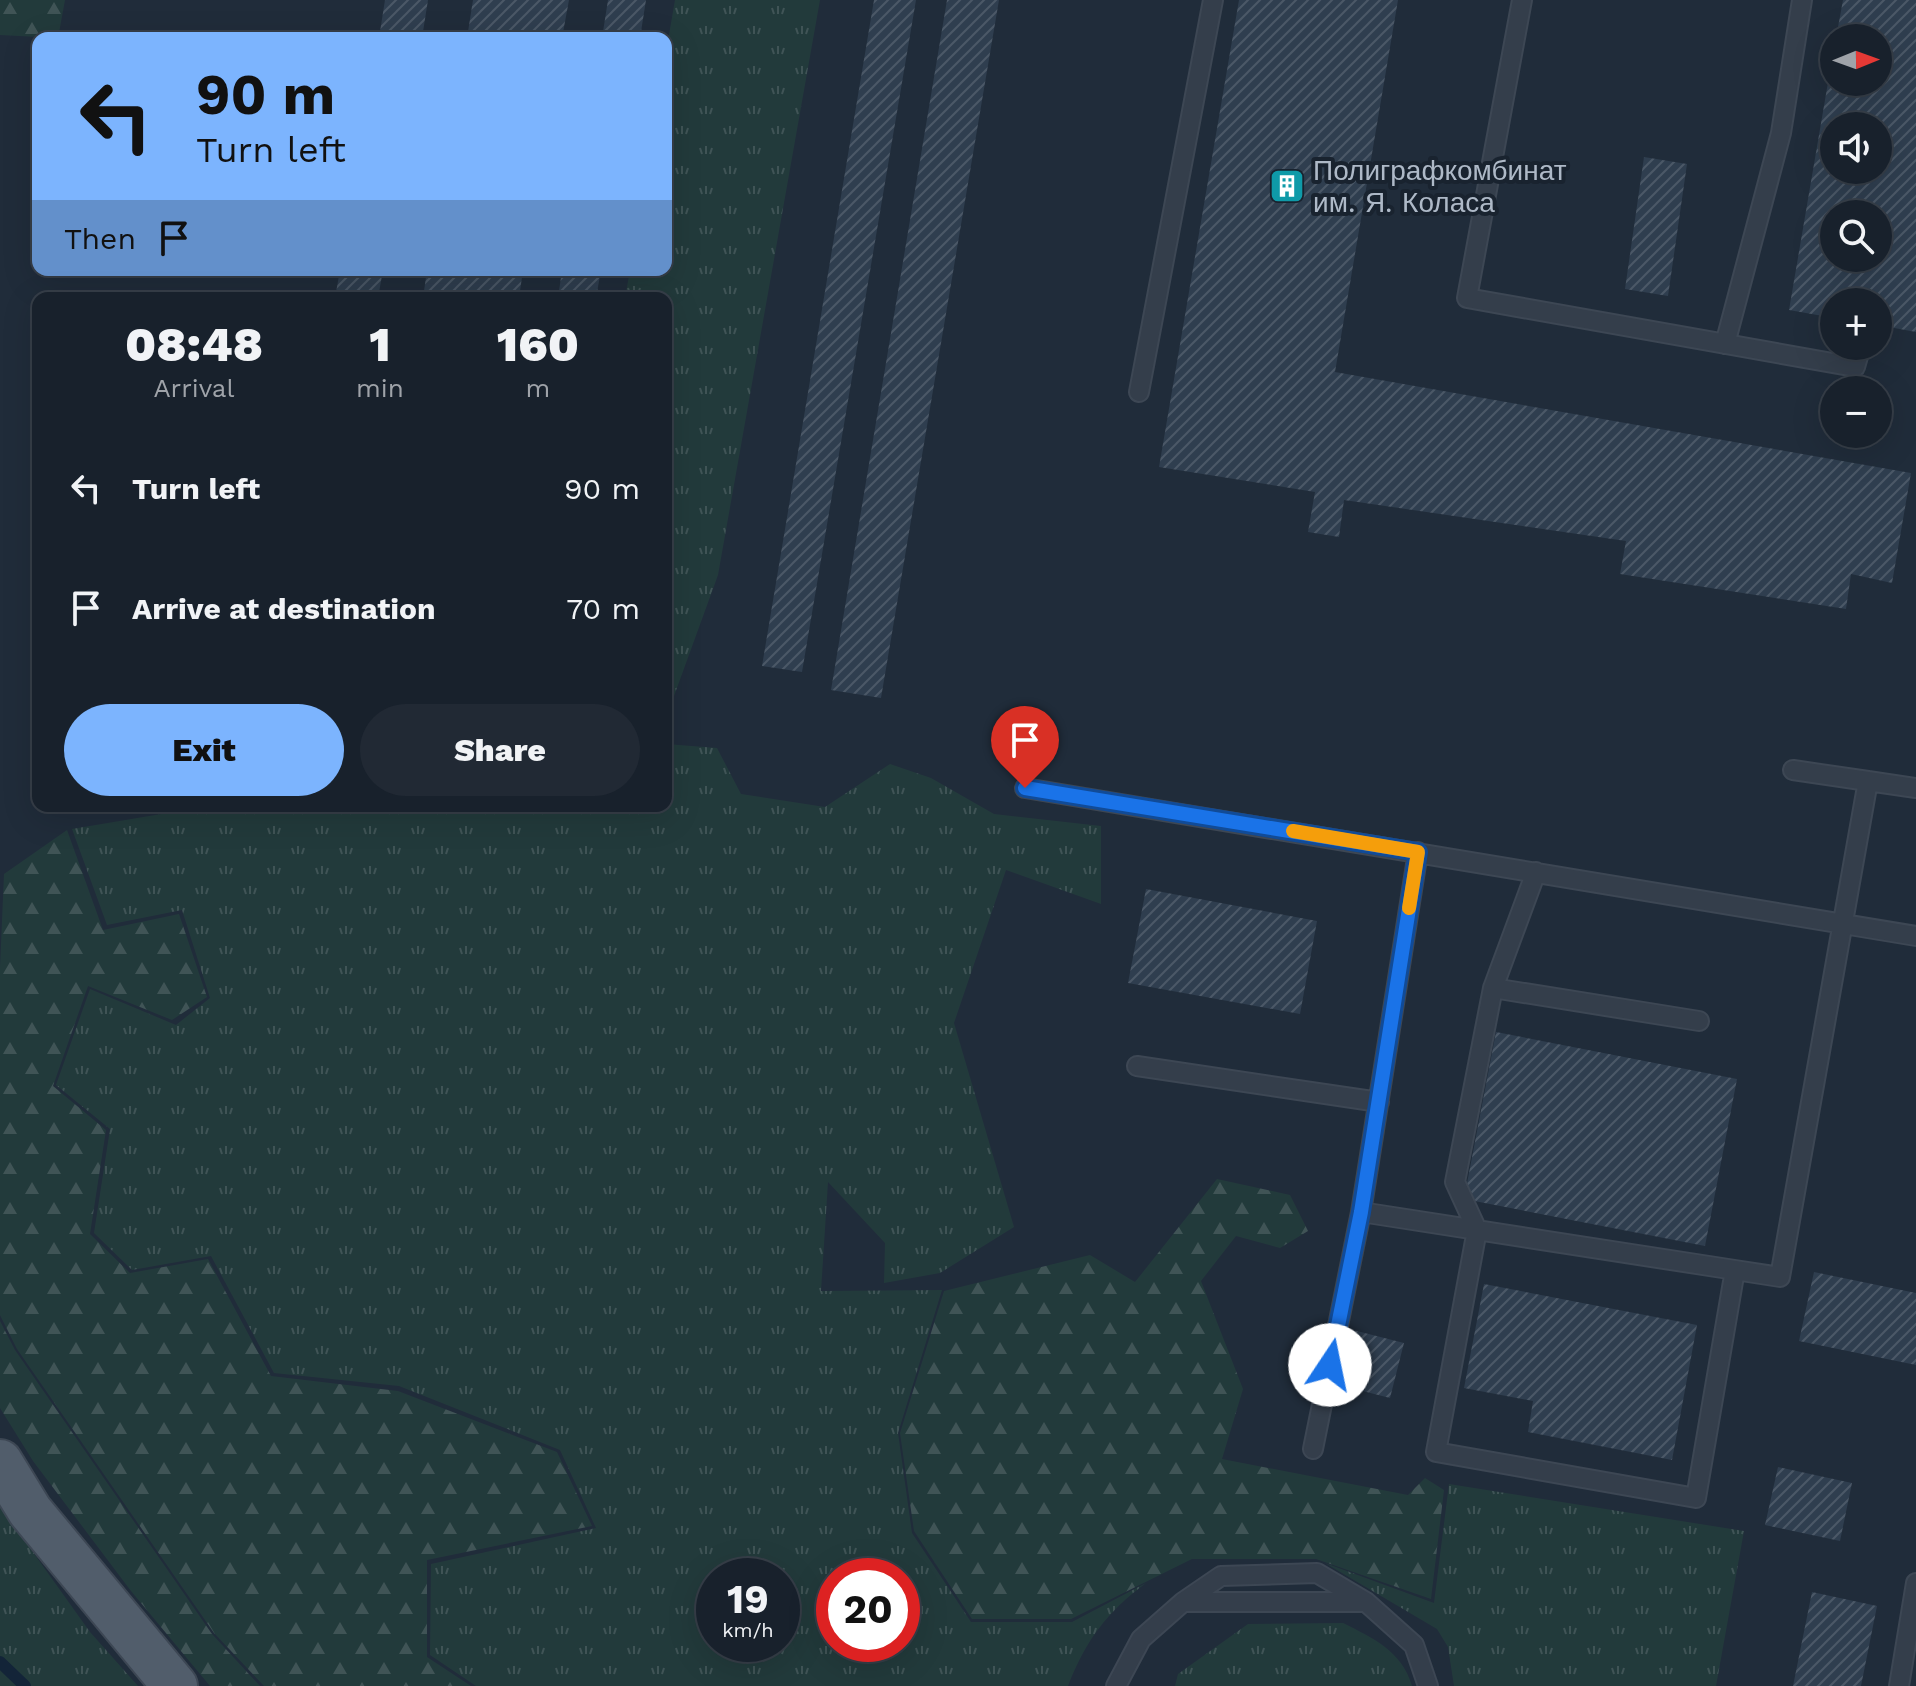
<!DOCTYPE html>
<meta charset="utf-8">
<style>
body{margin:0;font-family:"Work Sans",sans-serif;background:#212934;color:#f1f3f6;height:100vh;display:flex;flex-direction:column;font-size:30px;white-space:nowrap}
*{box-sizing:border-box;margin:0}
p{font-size:26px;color:#9fa3a9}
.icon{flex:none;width:44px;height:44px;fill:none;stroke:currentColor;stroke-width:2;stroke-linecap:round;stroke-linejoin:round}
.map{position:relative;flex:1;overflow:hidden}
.panel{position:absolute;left:32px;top:292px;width:640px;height:520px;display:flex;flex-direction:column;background:#18212c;border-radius:16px;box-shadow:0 8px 32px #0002,0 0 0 2px #363e48}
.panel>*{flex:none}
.guide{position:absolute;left:32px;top:32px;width:640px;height:244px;border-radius:16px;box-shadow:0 8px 32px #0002,0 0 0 2px #363e48;background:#7cb4fe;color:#111;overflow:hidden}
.needle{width:52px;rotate:89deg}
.controls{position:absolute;left:1820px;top:24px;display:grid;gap:16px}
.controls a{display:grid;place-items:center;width:72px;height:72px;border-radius:50%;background:#18212c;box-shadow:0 8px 32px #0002,0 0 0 2px #363e48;font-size:40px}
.speed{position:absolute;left:696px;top:1558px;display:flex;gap:16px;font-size:40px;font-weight:700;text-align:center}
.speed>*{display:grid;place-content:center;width:104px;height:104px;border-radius:50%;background:#18212c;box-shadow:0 8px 32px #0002,0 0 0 2px #363e48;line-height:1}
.speed small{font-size:20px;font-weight:400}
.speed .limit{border:12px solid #d22;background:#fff;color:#111}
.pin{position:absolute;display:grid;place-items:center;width:68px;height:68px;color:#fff;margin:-82px -34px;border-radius:50% 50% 50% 0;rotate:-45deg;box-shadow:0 0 8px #0007}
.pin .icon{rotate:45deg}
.me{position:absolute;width:88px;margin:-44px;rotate:11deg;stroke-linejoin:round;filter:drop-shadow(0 0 6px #0008)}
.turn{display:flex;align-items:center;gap:28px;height:168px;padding:0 32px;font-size:36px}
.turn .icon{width:104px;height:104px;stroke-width:2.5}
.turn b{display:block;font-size:56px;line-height:68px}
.then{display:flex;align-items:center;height:76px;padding:0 32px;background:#0003;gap:16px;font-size:30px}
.eta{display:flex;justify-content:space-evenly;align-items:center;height:136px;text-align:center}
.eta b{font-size:48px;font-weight:800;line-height:56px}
.cta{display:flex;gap:16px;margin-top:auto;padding:16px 32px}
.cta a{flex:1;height:92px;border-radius:48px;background:#7cb4fe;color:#111;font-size:32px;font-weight:800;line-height:92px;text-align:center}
.cta a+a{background:#212934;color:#f1f3f6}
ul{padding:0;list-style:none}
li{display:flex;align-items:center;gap:24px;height:120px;padding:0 32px}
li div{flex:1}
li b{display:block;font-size:30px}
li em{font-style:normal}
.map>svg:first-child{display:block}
.grass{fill:url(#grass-tufts);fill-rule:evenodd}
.forest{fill:url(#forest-firs)}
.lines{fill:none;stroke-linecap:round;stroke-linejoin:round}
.stream{stroke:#132438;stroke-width:12}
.building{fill:url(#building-hatch);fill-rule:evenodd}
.service-casing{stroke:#3d4754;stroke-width:22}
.primary-casing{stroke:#3d4754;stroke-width:48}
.service{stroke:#343e4b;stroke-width:18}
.primary{stroke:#515d6b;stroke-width:44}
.route-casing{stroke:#114b97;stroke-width:20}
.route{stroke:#1a73e8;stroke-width:14}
.slow{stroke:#f59e0b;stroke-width:14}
.labels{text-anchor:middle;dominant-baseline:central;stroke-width:8;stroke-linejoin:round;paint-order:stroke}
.poi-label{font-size:28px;fill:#aeb9c7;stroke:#19232f;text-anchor:start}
</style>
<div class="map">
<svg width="1916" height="1686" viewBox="0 0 1916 1686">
<defs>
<pattern id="grass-tufts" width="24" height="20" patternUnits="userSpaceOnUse" patternTransform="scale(2)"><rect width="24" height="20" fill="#223a3b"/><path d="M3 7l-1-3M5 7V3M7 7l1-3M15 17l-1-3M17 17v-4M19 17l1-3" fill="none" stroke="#405456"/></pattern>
<pattern id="forest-firs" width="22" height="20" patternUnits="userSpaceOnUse" patternTransform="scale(2)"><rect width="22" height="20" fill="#223a3b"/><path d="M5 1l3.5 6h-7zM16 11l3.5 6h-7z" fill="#405456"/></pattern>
<pattern id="building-hatch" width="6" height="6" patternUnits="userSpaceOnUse" patternTransform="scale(2)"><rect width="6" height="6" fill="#2f3e4f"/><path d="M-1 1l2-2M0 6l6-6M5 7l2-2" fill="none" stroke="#4b5867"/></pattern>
</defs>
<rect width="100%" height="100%" fill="#202c3a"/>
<!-- grass -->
<path class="grass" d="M 675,0 L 820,0 L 718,575 L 666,718 L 666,298 L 625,298 L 630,270 L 666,270 L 666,52 Z
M 666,744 L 717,748 L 741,794 L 825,807 L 890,764 L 931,778 L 994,814 L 1101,826 L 1101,904 L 1006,870 L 954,1023 L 1014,1227 L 940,1273 L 884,1283 L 885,1243 L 828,1182 L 821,1291 L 942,1290 L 898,1433 L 912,1533 L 971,1622 L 1072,1622 L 1146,1583 C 1107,1612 1086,1640 1068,1686 L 476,1686 L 430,1655 L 431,1564 L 596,1528 L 560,1450 L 399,1386 L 274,1373 L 211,1256 L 132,1270 L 94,1233 L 110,1129 L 56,1085 L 90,989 L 176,1025 L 210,998 L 182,910 L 107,925 L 72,829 L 185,810 L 187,806 L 666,806 ZM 714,1576 L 782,1576 L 782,1644 L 714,1644 ZM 834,1576 L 902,1576 L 902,1644 L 834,1644 Z
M 1449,1484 L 1744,1531 L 1716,1686 L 1454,1686 L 1448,1647 L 1437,1629 L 1325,1563 L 1434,1603 Z
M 0,1506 L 90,1632 L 138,1686 L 0,1686 Z
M 1343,1623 C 1373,1638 1402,1651 1412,1686 L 1175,1686 L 1178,1674 L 1248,1624 Z"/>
<!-- forest -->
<path class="forest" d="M 0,0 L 65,0 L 58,38 L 0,35 Z
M 67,830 L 103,930 L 179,914 L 207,997 L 172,1020 L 88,986 L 53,1086 L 106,1130 L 90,1234 L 130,1273 L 208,1259 L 271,1376 L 398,1391 L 557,1452 L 592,1526 L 427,1560 L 427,1657 L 471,1686 L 264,1686 L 214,1633 L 17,1349 L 0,1315 L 0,968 L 4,874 Z
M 1217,1179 L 1290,1195 L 1308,1231 L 1280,1248 L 1236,1236 L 1201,1281 L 1243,1389 L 1222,1459 L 1408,1495 L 1425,1478 L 1444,1490 L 1431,1599 L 1316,1559 L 1192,1559 L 1071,1619 L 972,1619 L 914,1531 L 900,1433 L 944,1291 L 1090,1255 L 1135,1282 Z
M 0,1321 L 15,1350 L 212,1634 L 260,1686 L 210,1686 L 131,1591 L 33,1461 L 0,1408 Z"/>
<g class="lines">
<!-- stream -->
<path class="stream" d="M 0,1662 L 25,1686"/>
</g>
<!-- building -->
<path class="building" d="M 385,0 L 428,0 L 422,38 L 379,38 Z
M 473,0 L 569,0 L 562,38 L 467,38 Z
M 608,0 L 646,0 L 640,38 L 602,38 Z
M 874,0 L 916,0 L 802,672 L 762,666 Z
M 947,0 L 999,0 L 881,698 L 831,690 Z
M 1239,0 L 1398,0 L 1335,372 L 1911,473 L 1892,583 L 1851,574 L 1846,609 L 1620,574 L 1626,541 L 1344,500 L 1339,537 L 1308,532 L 1315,492 L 1159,467 Z
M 1843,0 L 1916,0 L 1916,332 L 1878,325 L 1878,302 L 1834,302 L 1834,318 L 1789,310 L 1832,59 L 1834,82 L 1878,82 L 1878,38 L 1836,38 ZM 1834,126 L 1878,126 L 1878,170 L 1834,170 ZM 1834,214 L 1878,214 L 1878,258 L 1834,258 Z
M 1644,157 L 1687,164 L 1668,296 L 1625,289 Z
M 340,270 L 383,270 L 378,298 L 335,298 Z
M 427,270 L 523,270 L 519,298 L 423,298 Z
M 562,270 L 601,270 L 596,298 L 558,298 Z
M 1146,889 L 1317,921 L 1300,1014 L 1128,983 Z
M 1496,1032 L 1737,1079 L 1705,1246 L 1464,1199 Z
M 1814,1272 L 1916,1293 L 1916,1365 L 1799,1341 Z
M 1484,1284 L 1697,1325 L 1672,1460 L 1528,1432 L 1533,1401 L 1464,1388 Z
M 1349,1329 L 1404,1343 L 1390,1398 L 1335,1384 Z
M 1778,1467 L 1852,1483 L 1840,1541 L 1765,1525 Z
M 1812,1592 L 1877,1606 L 1861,1686 L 1793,1686 Z"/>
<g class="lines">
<!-- service casing -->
<g class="service-casing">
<path id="service" d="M 1522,0 L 1467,298 L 1855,367 L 1861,346
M 1725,344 L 1781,133 L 1802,0
M 1139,392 L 1213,0
M 1793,770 L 1868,781
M 1025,788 L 1916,936
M 1536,872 L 1493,988 L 1455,1182 L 1477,1230 L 1436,1452 L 1696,1498 L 1735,1270 L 1780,1277 L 1868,781 L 1916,788
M 1493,988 L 1699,1021
M 1137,1066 L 1379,1102
M 1361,1212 L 1735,1270
M 1313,1449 L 1361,1212 L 1418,852
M 1184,1602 L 1363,1602
M 1116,1686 L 1141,1639 L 1183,1602 L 1221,1576 L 1317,1573 L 1366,1602 L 1414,1645 L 1428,1686
M 1899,1686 L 1916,1583"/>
</g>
<!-- primary casing -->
<g class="primary-casing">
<path id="primary" d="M 0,1462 L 30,1511 L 175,1686"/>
</g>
<!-- service -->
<use href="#service" class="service"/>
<!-- primary -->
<use href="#primary" class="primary"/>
</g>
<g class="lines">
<!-- route casing -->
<g class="route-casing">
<path id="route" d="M 1025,788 L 1418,852 L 1361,1212 L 1330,1365"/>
</g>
<!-- route -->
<use href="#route" class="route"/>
<!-- slow -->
<path class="slow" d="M 1293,831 L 1418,852 L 1409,908"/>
</g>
<!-- icons -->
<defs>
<g id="building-square" transform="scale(1.8)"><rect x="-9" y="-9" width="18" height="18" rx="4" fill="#0f9aa8" stroke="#19232f"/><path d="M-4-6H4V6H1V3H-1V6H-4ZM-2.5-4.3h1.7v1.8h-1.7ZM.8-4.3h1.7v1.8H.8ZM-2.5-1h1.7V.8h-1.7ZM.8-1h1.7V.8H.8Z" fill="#fff"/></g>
</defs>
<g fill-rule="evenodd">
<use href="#building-square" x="1287" y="186"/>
</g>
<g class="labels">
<!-- poi labels -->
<g class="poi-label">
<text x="1313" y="170">Полиграфкомбинат<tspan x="1313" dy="32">им. Я. Коласа</tspan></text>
</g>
</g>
</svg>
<div class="controls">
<a><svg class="needle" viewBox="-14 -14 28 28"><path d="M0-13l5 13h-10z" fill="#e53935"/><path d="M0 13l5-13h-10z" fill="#9fa3a9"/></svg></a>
<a><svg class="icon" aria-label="sound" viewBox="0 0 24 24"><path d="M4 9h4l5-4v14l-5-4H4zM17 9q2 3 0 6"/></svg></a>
<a><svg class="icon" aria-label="search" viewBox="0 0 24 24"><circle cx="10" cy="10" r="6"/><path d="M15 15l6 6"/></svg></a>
<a>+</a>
<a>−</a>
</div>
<div class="speed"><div>19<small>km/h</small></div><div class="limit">20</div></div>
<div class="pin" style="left:1025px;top:788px;background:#d93025"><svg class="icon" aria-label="arrive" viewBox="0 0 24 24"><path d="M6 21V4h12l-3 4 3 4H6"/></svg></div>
<svg class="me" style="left:1330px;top:1365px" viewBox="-20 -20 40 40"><circle r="19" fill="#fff"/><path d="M0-13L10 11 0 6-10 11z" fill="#1a73e8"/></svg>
<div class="guide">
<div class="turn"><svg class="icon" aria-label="left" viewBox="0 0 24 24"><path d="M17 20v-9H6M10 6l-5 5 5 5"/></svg><div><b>90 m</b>Turn left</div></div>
<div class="then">Then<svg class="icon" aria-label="arrive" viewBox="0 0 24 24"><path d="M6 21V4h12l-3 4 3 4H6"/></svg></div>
</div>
<section class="panel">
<div class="eta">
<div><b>08:48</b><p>Arrival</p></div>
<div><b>1</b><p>min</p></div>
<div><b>160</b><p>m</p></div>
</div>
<ul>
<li><svg class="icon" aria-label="left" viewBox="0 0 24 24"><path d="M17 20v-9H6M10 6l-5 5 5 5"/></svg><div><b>Turn left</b></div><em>90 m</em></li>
<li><svg class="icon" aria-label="arrive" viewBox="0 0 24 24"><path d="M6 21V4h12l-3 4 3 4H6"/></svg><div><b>Arrive at destination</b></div><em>70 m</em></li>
</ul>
<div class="cta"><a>Exit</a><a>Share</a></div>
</section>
</div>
